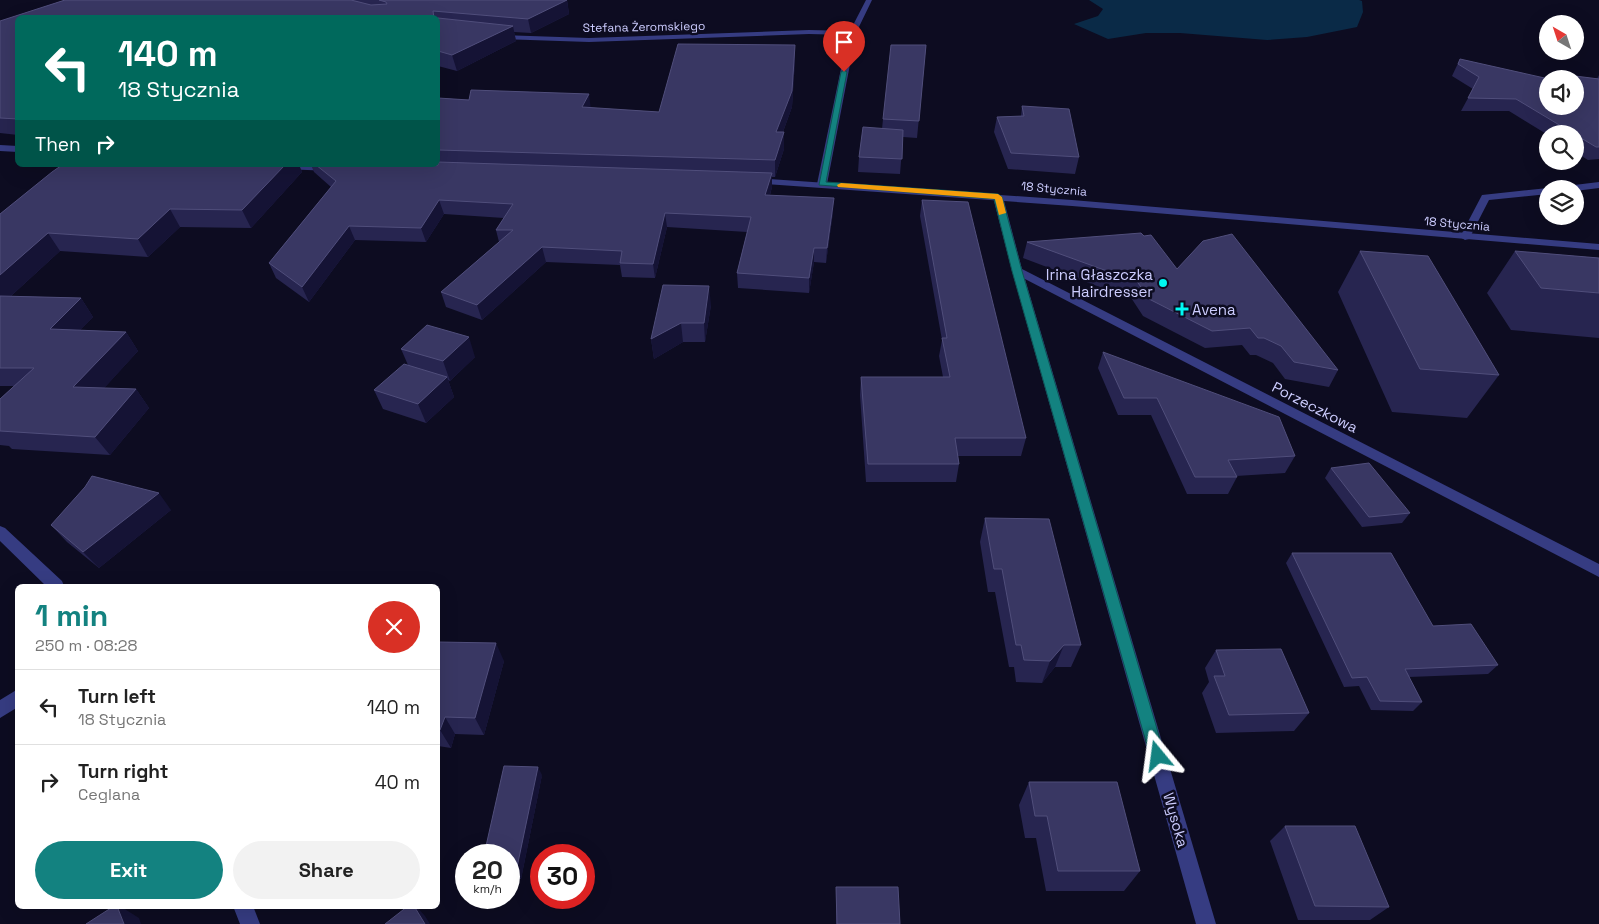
<!DOCTYPE html>
<meta charset="utf-8">
<style>
body{margin:0;font-family:"Space Grotesk",sans-serif;background:#f2f2f2;color:#222;height:100vh;display:flex;flex-direction:column;font-size:19px;white-space:nowrap}
*{box-sizing:border-box;margin:0}
p{font-size:16px;color:#767676}
.icon{flex:none;width:28px;height:28px;fill:none;stroke:currentColor;stroke-width:2;stroke-linecap:round;stroke-linejoin:round}
.map{position:relative;flex:1;overflow:hidden}
.details{position:absolute;left:15px;top:584px;width:425px;height:325px;display:flex;flex-direction:column;background:#fff;border-radius:8px;box-shadow:0 5px 20px #0002}
.details>*{flex:none}
.banner{position:absolute;left:15px;top:15px;width:425px;height:152px;border-radius:8px;box-shadow:0 5px 20px #0002;background:#00695c;color:#fff;overflow:hidden}
.needle{width:32px;rotate:321deg}
.controls{position:absolute;left:1539px;top:15px;display:grid;gap:10px}
.controls a{display:grid;place-items:center;width:45px;height:45px;border-radius:50%;background:#fff;box-shadow:0 5px 20px #0002;font-size:25px}
.speed{position:absolute;left:455px;top:844px;display:flex;gap:10px;font-size:25px;font-weight:700;text-align:center}
.speed>*{display:grid;place-content:center;width:65px;height:65px;border-radius:50%;background:#fff;box-shadow:0 5px 20px #0002;line-height:1}
.speed small{font-size:12px;font-weight:400}
.speed .limit{border:8px solid #d22;background:#fff;color:#111}
.pin{position:absolute;display:grid;place-items:center;width:42px;height:42px;color:#fff;margin:-51px -21px;border-radius:50% 50% 50% 0;rotate:-45deg;box-shadow:0 0 5px #0007}
.pin .icon{rotate:45deg}
.me{position:absolute;width:55px;margin:-28px;rotate:344deg;stroke-linejoin:round;filter:drop-shadow(0 0 4px #0008)}
.turn{display:flex;align-items:center;gap:18px;height:105px;padding:0 20px;font-size:22px}
.turn .icon{width:65px;height:65px;stroke-width:2.5}
.turn b{display:block;font-size:35px;line-height:42px}
.then{display:flex;align-items:center;height:48px;padding:0 20px;background:#0003;gap:10px;font-size:19px}
.round{display:grid;place-items:center;flex:none;width:52px;height:52px;border-radius:26px;background:#f2f2f2}
.overview{display:flex;align-items:center;justify-content:space-between;height:85px;padding:0 20px}
h1{font-size:30px;font-weight:600;line-height:38px;color:#138280}
.action{display:flex;gap:10px;margin-top:auto;padding:10px 20px}
.action a{flex:1;height:58px;border-radius:30px;background:#138280;color:#fff;font-size:20px;font-weight:600;line-height:58px;text-align:center}
.action a+a{background:#f2f2f2;color:#222}
ul{padding:0;list-style:none}
li{display:flex;align-items:center;gap:15px;height:75px;padding:0 20px;border-top:1px solid #e0e0e0}
li div{flex:1}
li b{display:block;font-size:19px}
li em{font-style:normal}
.map>svg:first-child{display:block}
.water{fill:#0a2a47}
.lines{fill:none;stroke-linecap:round;stroke-linejoin:round}
.minor{fill:#363c82;fill-rule:evenodd}
.tertiary{fill:#363c82;fill-rule:evenodd}
.wall{fill:#272550}
.shaded-wall{fill:#151335}
.building{fill:#393763;stroke:#504e7b}
.route{fill:#138280;stroke:#0c5453}
.slow{fill:#f59e0b}
.poi-dot{fill:#00f8f2;stroke:#0d0c21;stroke-width:2}
.labels{text-anchor:middle;dominant-baseline:central;stroke-width:5;stroke-linejoin:round;paint-order:stroke}
.far-street-label{font-size:12px;fill:#cdcdff;stroke:#0d0c21}
.poi-label{font-size:15px;fill:#cdcdff;stroke:#0d0c21;text-anchor:end}
.street-label{font-size:15px;fill:#cdcdff;stroke:#0d0c21}
</style>
<div class="map">
<svg width="1599" height="924" viewBox="0 0 1599 924">
<rect width="100%" height="100%" fill="#0d0c21"/>
<!-- water -->
<path class="water" d="M 1089,0 L 1359,0 L 1362,1 L 1363,12 L 1357,27 L 1307,37 L 1267,40 L 1180,33 L 1146,33 L 1108,39 L 1074,24 L 1098,16 L 1103,9 Z"/>
<g class="lines">
<!-- minor -->
<path class="minor" d="M 866,0 L 872,0 L 856,33 L 827,184 L 822,187 L 817,184 L 848,35 L 809,34 L 589,42 L 498,39 L 494,37 L 498,35 L 589,38 L 809,30 L 850,31 Z
M 1599,182 L 1599,188 L 1575,191 L 1575,189 L 1561,189 L 1566,186 Z
M 1548,188 L 1551,189 L 1548,189 L 1548,194 L 1489,200 L 1469,239 L 1465,240 L 1460,237 L 1482,195 Z
M 998,194 L 1003,197 L 1022,269 L 1599,564 L 1599,577 L 1025,279 L 1216,924 L 1196,924 L 1012,271 L 993,197 Z
M 0,526 L 5,528 L 62,581 L 64,586 L 46,586 L 0,541 Z
M 18,689 L 18,707 L 0,718 L 0,700 Z
M 233,906 L 253,906 L 260,924 L 240,924 Z"/>
<!-- tertiary -->
<path class="tertiary" d="M 0,145 L 18,146 L 18,152 L 0,151 Z
M 279,165 L 331,165 L 336,168 L 331,171 L 283,169 L 280,168 Z
M 755,178 L 1072,200 L 1599,244 L 1599,250 L 1072,206 L 752,183 L 750,181 Z"/>
</g>
<!-- wall -->
<path class="wall" d="M 65,0 L 567,0 L 569,14 L 531,33 L 514,32 L 516,41 L 457,71 L 438,66 L 438,18 L 18,18 L 18,135 L 0,133 L 0,21 Z
M 926,45 L 917,138 L 903,137 L 900,174 L 858,172 L 859,157 L 882,129 L 883,119 Z
M 1460,59 L 1575,106 L 1575,79 L 1565,79 L 1567,75 L 1597,79 L 1599,75 L 1599,159 L 1588,160 L 1575,152 L 1575,134 L 1548,134 L 1548,135 L 1509,111 L 1461,111 L 1473,89 L 1452,76 Z
M 795,60 L 792,107 L 783,132 L 784,132 L 784,149 L 775,177 L 772,177 L 772,187 L 770,195 L 833,212 L 826,263 L 814,262 L 809,293 L 738,288 L 737,273 L 747,232 L 667,227 L 655,278 L 622,277 L 620,265 L 546,262 L 482,320 L 446,307 L 441,292 L 499,242 L 496,230 L 504,218 L 444,214 L 426,242 L 355,240 L 309,302 L 276,278 L 269,263 L 331,187 L 314,172 L 311,165 L 438,165 L 438,98 L 659,112 Z
M 1022,106 L 1079,157 L 1075,174 L 1008,169 L 994,132 L 997,117 L 1021,116 Z
M 62,165 L 299,165 L 302,172 L 251,228 L 180,227 L 148,257 L 60,251 L 11,296 L 81,298 L 93,317 L 80,330 L 126,332 L 138,351 L 104,388 L 136,389 L 149,408 L 110,455 L 12,449 L 9,446 L 0,445 L 0,399 L 14,386 L 0,386 L 0,214 Z
M 922,200 L 1026,438 L 1021,456 L 958,456 L 959,464 L 956,482 L 866,482 L 860,395 L 861,377 L 943,377 L 939,356 L 942,340 L 920,216 Z
M 1027,242 L 1177,269 L 1338,370 L 1329,387 L 1285,379 L 1273,363 L 1256,355 L 1250,355 L 1242,345 L 1205,348 L 1143,316 L 1126,290 L 1113,292 L 1023,258 Z
M 1360,251 L 1499,375 L 1467,418 L 1392,412 L 1338,292 Z
M 1515,251 L 1599,258 L 1599,338 L 1511,330 L 1487,293 Z
M 711,305 L 705,342 L 683,342 L 654,359 L 651,339 Z
M 401,349 L 475,357 L 450,381 L 448,380 L 454,397 L 426,423 L 383,409 L 374,390 L 408,365 Z
M 1103,352 L 1295,456 L 1285,473 L 1236,476 L 1237,477 L 1228,494 L 1187,494 L 1151,415 L 1118,415 L 1098,368 Z
M 1331,468 L 1410,513 L 1402,523 L 1362,527 L 1325,478 Z
M 171,510 L 99,568 L 67,542 L 51,525 Z
M 985,518 L 1081,645 L 1071,667 L 1055,667 L 1042,683 L 1016,682 L 1014,667 L 1009,667 L 995,592 L 988,592 L 980,542 Z
M 1292,553 L 1433,626 L 1498,665 L 1488,674 L 1409,677 L 1422,702 L 1413,711 L 1371,710 L 1359,686 L 1344,687 L 1286,563 Z
M 438,642 L 504,661 L 484,735 L 455,734 L 451,748 L 438,746 Z
M 1216,650 L 1309,713 L 1294,731 L 1216,733 L 1202,693 L 1209,682 L 1205,668 Z
M 542,775 L 521,879 L 509,879 L 509,855 Z
M 1029,782 L 1140,871 L 1124,891 L 1046,891 L 1036,838 L 1025,838 L 1019,805 Z
M 1285,826 L 1389,907 L 1370,920 L 1298,920 L 1270,841 Z
M 836,887 L 900,924 L 836,924 Z"/>
<!-- shaded-wall -->
<path class="shaded-wall" d="M 567,0 L 569,14 L 531,33 L 528,19 Z
M 513,26 L 516,41 L 457,71 L 452,55 Z
M 795,45 L 795,60 L 792,107 L 777,148 L 776,132 Z
M 589,94 L 591,110 L 582,107 Z
M 784,132 L 784,149 L 775,177 L 775,160 Z
M 285,165 L 299,165 L 302,172 L 251,228 L 242,210 Z
M 772,173 L 772,187 L 766,209 L 765,195 Z
M 834,198 L 833,212 L 826,263 L 827,248 Z
M 439,200 L 444,214 L 426,242 L 421,228 Z
M 170,209 L 180,227 L 148,257 L 138,239 Z
M 665,213 L 667,227 L 655,278 L 653,264 Z
M 349,226 L 355,240 L 309,302 L 302,287 Z
M 48,233 L 60,251 L 0,306 L 0,275 Z
M 542,247 L 546,262 L 482,320 L 477,305 Z
M 814,248 L 814,262 L 809,293 L 809,278 Z
M 709,286 L 711,305 L 705,342 L 704,323 Z
M 81,298 L 93,317 L 64,347 L 50,329 Z
M 681,323 L 683,342 L 654,359 L 651,339 Z
M 126,332 L 138,351 L 88,406 L 73,387 Z
M 469,337 L 475,357 L 450,381 L 443,361 Z
M 447,377 L 454,397 L 426,423 L 418,404 Z
M 136,389 L 149,408 L 110,455 L 95,437 Z
M 159,493 L 171,510 L 99,568 L 83,552 Z
M 496,643 L 504,661 L 484,735 L 475,718 Z
M 1064,645 L 1055,667 L 1042,683 L 1050,661 Z
M 445,717 L 455,734 L 451,748 L 440,730 Z
M 538,767 L 542,775 L 521,879 L 516,872 Z
M 117,906 L 120,906 L 139,918 L 141,924 L 124,924 Z
M 414,906 L 416,906 L 425,916 L 430,924 L 425,924 Z"/>
<!-- building -->
<path class="building" d="M 65,0 L 351,0 L 371,5 L 387,4 L 386,2 L 379,0 L 567,0 L 528,19 L 433,11 L 434,18 L 18,18 L 18,119 L 0,118 L 0,21 Z
M 438,18 L 513,26 L 452,55 L 438,51 Z
M 678,44 L 795,45 L 792,91 L 776,132 L 784,132 L 775,160 L 438,150 L 438,98 L 469,100 L 471,90 L 589,94 L 582,107 L 659,112 Z
M 891,45 L 926,45 L 919,121 L 883,119 Z
M 1460,59 L 1549,79 L 1548,79 L 1548,106 L 1575,106 L 1575,79 L 1569,79 L 1567,75 L 1599,79 L 1599,147 L 1596,147 L 1516,99 L 1468,98 L 1479,77 L 1458,64 Z
M 1022,106 L 1069,109 L 1079,157 L 1011,153 L 997,117 L 1024,116 Z
M 863,127 L 903,130 L 902,159 L 859,157 Z
M 438,162 L 772,173 L 765,195 L 834,198 L 827,248 L 814,248 L 809,278 L 737,273 L 751,217 L 665,213 L 653,264 L 620,263 L 622,251 L 542,247 L 477,305 L 441,292 L 513,230 L 496,230 L 513,204 L 439,200 L 421,228 L 349,226 L 302,287 L 269,263 L 336,181 L 316,165 L 438,165 Z
M 62,165 L 285,165 L 242,210 L 170,209 L 138,239 L 48,233 L 0,275 L 0,214 L 52,172 Z
M 922,200 L 968,202 L 1026,438 L 955,438 L 959,464 L 868,464 L 861,377 L 950,377 L 942,338 L 947,338 Z
M 1141,233 L 1144,236 L 1151,235 L 1177,269 L 1203,241 L 1232,234 L 1338,370 L 1294,362 L 1281,346 L 1264,338 L 1258,338 L 1250,328 L 1212,331 L 1149,299 L 1132,274 L 1118,275 L 1027,242 Z
M 1360,251 L 1428,256 L 1499,375 L 1420,369 Z
M 1515,251 L 1599,258 L 1599,293 L 1541,288 Z
M 663,285 L 709,286 L 704,323 L 681,323 L 651,339 Z
M 0,296 L 81,298 L 50,329 L 126,332 L 73,387 L 136,389 L 95,437 L 0,431 L 0,399 L 34,368 L 0,368 Z
M 427,325 L 469,337 L 443,361 L 401,349 Z
M 1103,352 L 1279,417 L 1295,456 L 1228,460 L 1237,477 L 1195,477 L 1157,398 L 1124,398 Z
M 404,364 L 447,377 L 418,404 L 374,390 Z
M 1369,463 L 1410,513 L 1369,517 L 1331,468 Z
M 92,476 L 159,493 L 83,552 L 51,525 L 85,487 Z
M 985,518 L 1049,519 L 1081,645 L 1064,645 L 1050,661 L 1024,660 L 1021,645 L 1016,645 L 1002,569 L 994,569 Z
M 1292,553 L 1391,553 L 1433,626 L 1471,624 L 1498,665 L 1405,669 L 1422,702 L 1380,701 L 1367,677 L 1352,678 Z
M 438,642 L 496,643 L 475,718 L 445,717 L 440,730 L 438,730 Z
M 1281,649 L 1309,713 L 1229,715 L 1214,676 L 1225,676 L 1216,650 Z
M 504,766 L 538,767 L 516,872 L 509,871 L 509,855 L 484,855 Z
M 1029,782 L 1117,782 L 1140,871 L 1058,871 L 1047,816 L 1035,816 Z
M 1285,826 L 1355,826 L 1389,907 L 1315,906 Z
M 836,887 L 898,887 L 900,924 L 837,924 Z
M 114,906 L 117,906 L 124,924 L 86,924 Z
M 408,906 L 414,906 L 425,924 L 385,924 Z"/>
<!-- route -->
<path class="route" d="M 844,70 L 847,72 L 826,182 L 998,194 L 1002,197 L 1022,271 L 1165,756 L 1163,761 L 1158,763 L 1152,761 L 1150,756 L 1012,271 L 994,199 L 819,185 L 841,72 Z"/>
<!-- slow -->
<path class="slow" d="M 841,183 L 998,194 L 1002,197 L 1006,213 L 999,215 L 995,199 L 838,187 L 837,185 Z"/>
<!-- markers -->
<g class="poi-dot">
<circle cx="1163" cy="283" r="5"/>
<path d="M1179.5 301.5h5v5h5v5h-5v5h-5v-5h-5v-5h5z"/>
</g>
<g class="labels">
<!-- far-street labels -->
<g class="far-street-label">
<text transform="translate(644 27) rotate(-1)">Stefana Żeromskiego</text>
<text transform="translate(1054 189) rotate(5)">18 Stycznia</text>
<text transform="translate(1457 224) rotate(5)">18 Stycznia</text>
</g>
<!-- poi labels -->
<g class="poi-label">
<text x="1153" y="274">Irina Głaszczka<tspan x="1153" dy="17">Hairdresser</tspan></text>
<text x="1192" y="309" text-anchor="start">Avena</text>
</g>
<!-- street labels -->
<g class="street-label">
<text transform="translate(1315 407) rotate(27)">Porzeczkowa</text>
<text transform="translate(1176 820) rotate(74)">Wysoka</text>
</g>
</g>
</svg>
<div class="controls">
<a><svg class="needle" viewBox="-14 -14 28 28"><path d="M0-13l5 13h-10z" fill="#e53935"/><path d="M0 13l5-13h-10z" fill="#767676"/></svg></a>
<a><svg class="icon" aria-label="sound" viewBox="0 0 24 24"><path d="M4 9h4l5-4v14l-5-4H4zM17 9q2 3 0 6"/></svg></a>
<a><svg class="icon" aria-label="search" viewBox="0 0 24 24"><circle cx="10" cy="10" r="6"/><path d="M15 15l6 6"/></svg></a>
<a><svg class="icon" aria-label="layers" viewBox="0 0 24 24"><path d="M12 4l9 5-9 5-9-5zM3 14l9 5 9-5"/></svg></a>
</div>
<div class="speed"><div>20<small>km/h</small></div><div class="limit">30</div></div>
<div class="pin" style="left:844px;top:72px;background:#d93025"><svg class="icon" aria-label="arrive" viewBox="0 0 24 24"><path d="M6 21V4h12l-3 4 3 4H6"/></svg></div>
<svg class="me" style="left:1158px;top:756px" viewBox="-20 -20 40 40"><path d="M0-17L14 15 0 8-14 15z" fill="#138280" stroke="#fff" stroke-width="4"/></svg>
<div class="banner">
<div class="turn"><svg class="icon" aria-label="left" viewBox="0 0 24 24"><path d="M17 20v-9H6M10 6l-5 5 5 5"/></svg><div><b>140 m</b>18 Stycznia</div></div>
<div class="then">Then<svg class="icon" aria-label="right" viewBox="0 0 24 24"><path d="M7 20v-9h11M14 6l5 5-5 5"/></svg></div>
</div>
<section class="details">
<div class="overview"><div><h1>1 min</h1><p>250 m · 08:28</p></div><a class="round" style="background:#d93025;color:#fff"><svg class="icon" aria-label="close" viewBox="0 0 24 24"><path d="M6 6l12 12M18 6L6 18"/></svg></a></div>
<ul>
<li><svg class="icon" aria-label="left" viewBox="0 0 24 24"><path d="M17 20v-9H6M10 6l-5 5 5 5"/></svg><div><b>Turn left</b><p>18 Stycznia</p></div><em>140 m</em></li>
<li><svg class="icon" aria-label="right" viewBox="0 0 24 24"><path d="M7 20v-9h11M14 6l5 5-5 5"/></svg><div><b>Turn right</b><p>Ceglana</p></div><em>40 m</em></li>
</ul>
<div class="action"><a>Exit</a><a>Share</a></div>
</section>
</div>
